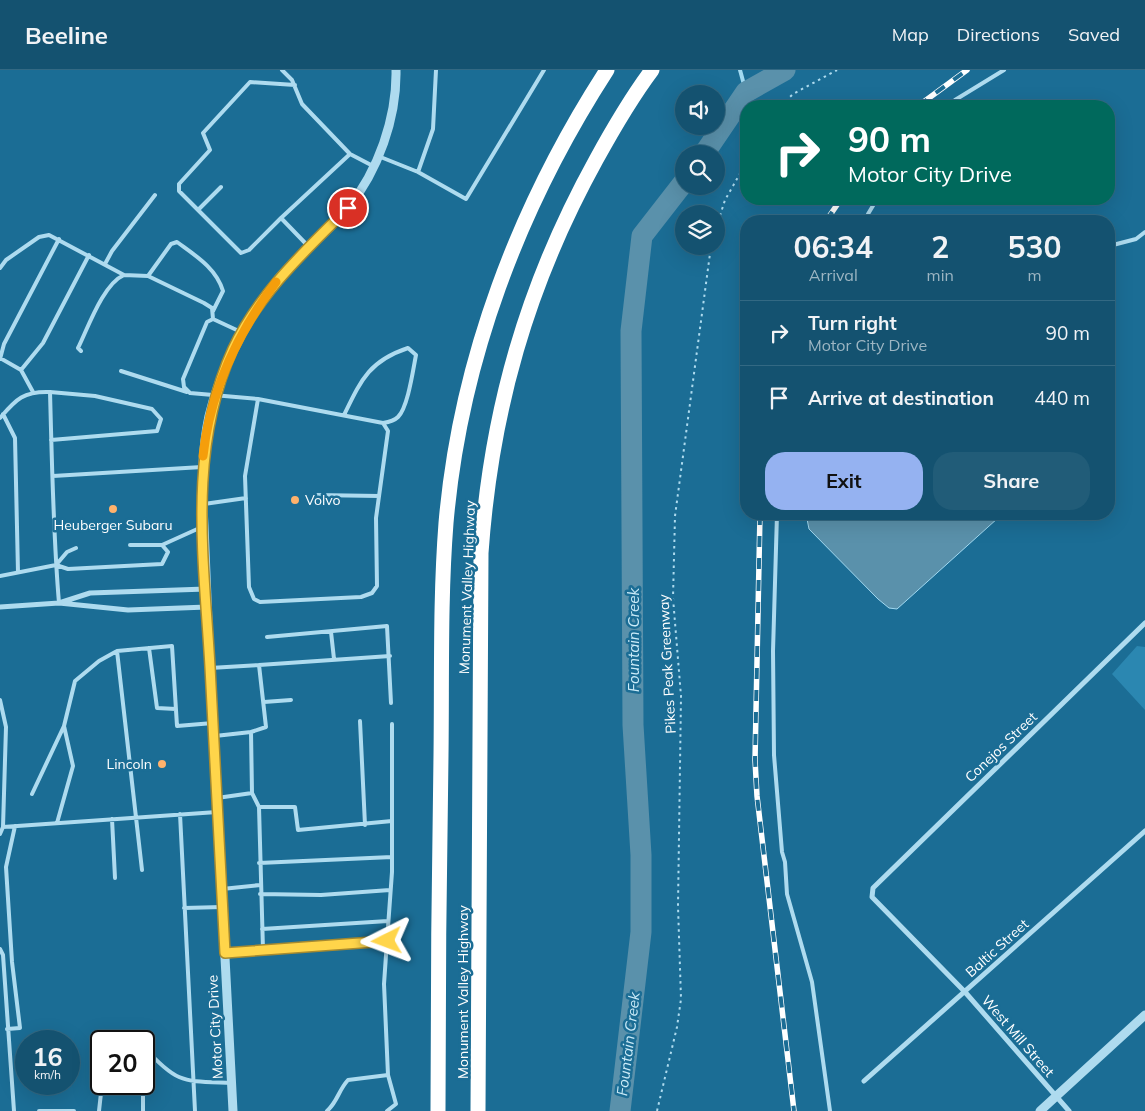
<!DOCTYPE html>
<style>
body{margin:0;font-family:Mulish,sans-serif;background:#215c78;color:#f1f3f6;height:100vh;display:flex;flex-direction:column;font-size:19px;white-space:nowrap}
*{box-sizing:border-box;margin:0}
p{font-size:16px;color:#9db6c3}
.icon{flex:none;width:28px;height:28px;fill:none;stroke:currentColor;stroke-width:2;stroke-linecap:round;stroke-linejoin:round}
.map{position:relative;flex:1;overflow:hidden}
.sheet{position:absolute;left:740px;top:145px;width:375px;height:305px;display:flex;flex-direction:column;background:#145270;border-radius:20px;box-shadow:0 5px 20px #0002,0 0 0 1px #336983}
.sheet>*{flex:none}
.top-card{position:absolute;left:740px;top:30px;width:375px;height:105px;border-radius:20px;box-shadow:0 5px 20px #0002,0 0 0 1px #336983;background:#00695c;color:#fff;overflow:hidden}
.buttons{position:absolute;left:675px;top:15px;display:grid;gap:10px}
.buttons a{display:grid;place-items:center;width:50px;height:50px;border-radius:50%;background:#145270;box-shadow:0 5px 20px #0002,0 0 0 1px #336983;font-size:25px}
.speed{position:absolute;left:15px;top:960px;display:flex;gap:10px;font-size:25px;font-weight:700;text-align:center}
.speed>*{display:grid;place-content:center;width:65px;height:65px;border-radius:50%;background:#145270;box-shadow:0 5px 20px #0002,0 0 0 1px #336983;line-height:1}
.speed small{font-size:12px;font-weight:400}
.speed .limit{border:2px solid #111;border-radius:8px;background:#fff;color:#111}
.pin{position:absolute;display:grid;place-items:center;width:42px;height:42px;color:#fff;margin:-21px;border:2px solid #fff;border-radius:50%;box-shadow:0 1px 5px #0007}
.me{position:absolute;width:55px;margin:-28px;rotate:267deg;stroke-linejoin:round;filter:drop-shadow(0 0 4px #0008)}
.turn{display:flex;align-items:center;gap:18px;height:105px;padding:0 25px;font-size:22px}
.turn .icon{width:65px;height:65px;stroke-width:2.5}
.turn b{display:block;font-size:35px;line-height:42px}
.eta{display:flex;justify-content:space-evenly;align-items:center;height:85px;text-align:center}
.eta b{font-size:30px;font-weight:700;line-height:35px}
.button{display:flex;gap:10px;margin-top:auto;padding:10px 25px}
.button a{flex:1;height:58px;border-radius:20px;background:#95b2f1;color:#111;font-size:20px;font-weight:700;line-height:58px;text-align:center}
.button a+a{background:#215c78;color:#f1f3f6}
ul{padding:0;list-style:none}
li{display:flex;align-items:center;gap:15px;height:65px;padding:0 25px;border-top:1px solid #336983}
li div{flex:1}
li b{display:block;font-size:19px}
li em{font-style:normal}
header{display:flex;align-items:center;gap:30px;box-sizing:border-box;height:70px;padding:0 25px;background:#145270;border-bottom:1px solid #336983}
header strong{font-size:24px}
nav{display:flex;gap:28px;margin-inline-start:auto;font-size:18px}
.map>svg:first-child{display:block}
.green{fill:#2b87b1}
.water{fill:#5a91ab;stroke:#a1d9f1}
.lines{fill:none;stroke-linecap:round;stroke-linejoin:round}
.stream{stroke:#a1d9f1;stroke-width:4}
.river{stroke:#5a91ab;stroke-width:21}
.path{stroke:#aedbef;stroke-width:2;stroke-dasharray:2.5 4;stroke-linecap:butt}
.service{stroke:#aedbef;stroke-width:4}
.minor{stroke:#aedbef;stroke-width:5}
.tertiary{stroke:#aedbef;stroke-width:9}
.motorway{stroke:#fff;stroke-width:15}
.rail-casing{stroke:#fff;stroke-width:5.5}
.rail{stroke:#1b6d95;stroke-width:4;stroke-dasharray:11;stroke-linecap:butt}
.route-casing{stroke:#a68a30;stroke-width:12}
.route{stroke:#ffd54a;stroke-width:9}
.slow{stroke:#f59e0b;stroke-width:9}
.poi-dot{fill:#ffb26c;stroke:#1b6d95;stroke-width:2}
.labels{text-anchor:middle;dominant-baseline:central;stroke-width:5;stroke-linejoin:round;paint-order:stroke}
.poi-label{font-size:14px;fill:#fff;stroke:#1b6d95;text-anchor:start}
.street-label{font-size:14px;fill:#fff;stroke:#1b6d95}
.water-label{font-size:15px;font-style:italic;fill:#cbebf8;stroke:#1b6d95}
</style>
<header>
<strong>Beeline</strong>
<nav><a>Map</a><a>Directions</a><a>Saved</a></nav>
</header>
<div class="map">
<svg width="1145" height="1041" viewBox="0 0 1145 1041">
<rect width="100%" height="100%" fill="#1b6d95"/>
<!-- green -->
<path class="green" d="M 1137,576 L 1145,577 L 1145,640 L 1112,604 Z"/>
<!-- water -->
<path class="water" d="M 806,444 L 999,444 L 998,448 L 897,539 L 889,538 L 878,529 L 809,459 Z"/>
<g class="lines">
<!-- stream -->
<path class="stream" d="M 740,0 L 746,22"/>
<!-- river -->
<path class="river" d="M 704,84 L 746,22 L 785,0
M 620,1041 L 641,862 L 641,785 L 633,655 L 631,261 L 642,166 L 684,112"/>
<!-- path -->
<path class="path" d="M 781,36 L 793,24 L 837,0
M 716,158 L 725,130 L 746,93
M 657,1041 L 677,957 L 681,929 L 678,836 L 681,626 L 673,528 L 675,446 L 711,176"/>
<!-- service -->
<path class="service" d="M 282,0 L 292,10 L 302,34 L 350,84 L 373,96
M 948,36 L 955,30 L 1004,0
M 378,86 L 418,102 L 466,129 L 544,0
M 418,102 L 433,59 L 436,0
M 198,140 L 221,117
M 281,148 L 249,180 L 241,183 L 179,121 L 179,114 L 210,80 L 203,63 L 250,12 L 295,15
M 868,151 L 868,144 L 877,129
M 1109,176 L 1136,169 L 1145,162
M 309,177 L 281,148 L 350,84
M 105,194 L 112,181 L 155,125
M 0,198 L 6,190 L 39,167 L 49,165 L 124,205 L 148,206 L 204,233 L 212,238 L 213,249
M 148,206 L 171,174 L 177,172 C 196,186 216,198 223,221 L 213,241
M 241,262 L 213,249 L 207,252 L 183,309 L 184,317 L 190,323 L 258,329 L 383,353 L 388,361 L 376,448 L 377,516 L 372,523 L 361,527 L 260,532 L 254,529 L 249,517 L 245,406 L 258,329
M 81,281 L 78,278 C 88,258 103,214 124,205
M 0,288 L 21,300 L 33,322
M 0,289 L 4,274 L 59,169
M 21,300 L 43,273 L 89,185
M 121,301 L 187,322
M 3,344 L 15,368 L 18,502
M 344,345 C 361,310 369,291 408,278 L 416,285 C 413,300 408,337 398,347 C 394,351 389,352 383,353
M 0,348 C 16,329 24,321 50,322
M 51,370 L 157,361 L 161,349 L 152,339 L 95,326 L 50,322 C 52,392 53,463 59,533
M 53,406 L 202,397
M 315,425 L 379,426
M 204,434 L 246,428
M 777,444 L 773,581 L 774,685 L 782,782 L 785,792 L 787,824 L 812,912 L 830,1041
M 162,475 L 204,456
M 76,478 L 67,482 L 56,495 L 68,499 L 162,494 L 168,482 L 162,475 L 130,475
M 0,506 L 56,495
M 331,562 L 334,589
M 267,567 L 387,556 L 391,633
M 149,578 L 157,638 L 176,639
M 117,581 L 142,800
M 259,595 L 390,586
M 210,598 L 259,595 L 266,657 L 251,662
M 0,630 L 6,657 L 3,757 L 0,764
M 264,632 L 291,630
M 360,651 L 365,755
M 215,666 L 251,662 L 252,723 L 217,728
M 252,723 L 259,737 L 263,880
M 32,724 L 64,656 L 75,611 L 99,591 L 117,581 L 172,576 L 177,656 L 213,653
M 259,737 L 295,737 L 298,760 L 392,751
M 180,744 L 195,1041
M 112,749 L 115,808
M 57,753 L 73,696 L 64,656
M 3,757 L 217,742
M 259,793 L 392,787
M 222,819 L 260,815
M 260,824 L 321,825 L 390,820
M 184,838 L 222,837
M 262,859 L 388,851
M 0,879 L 3,885 L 14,1041
M 225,883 L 387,871 L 392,802 L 392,654
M 7,959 L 20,958 L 12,892 L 6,797 L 15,756
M 104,971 L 104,967 L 131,964 L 138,971
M 144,977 C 177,1014 183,1011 231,1013
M 143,1021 L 143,1041
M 39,1041 L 74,1041
M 99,1041 L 102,1014
M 327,1041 C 338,1031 338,1021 348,1010 L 388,1005 L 384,914 L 387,871
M 387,1041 L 396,1034 L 388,1005"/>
<!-- minor -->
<path class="minor" d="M 206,519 L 90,523 L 59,533 L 128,540 L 207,537
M 0,537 L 59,533
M 864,1011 L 1145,761
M 1069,1041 L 965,922 L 872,827 L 873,818 L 1145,553"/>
<!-- tertiary -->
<path class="tertiary" d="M 233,1041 C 225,894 218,747 210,600 C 208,552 206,504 204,456 C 202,419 201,383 209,346 C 221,297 246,249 278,209 C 299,184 326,164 348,138 C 378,101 397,48 396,0
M 1040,1041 L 1145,945"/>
<!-- motorway -->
<path class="motorway" d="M 438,1041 C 438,922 439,804 441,685 C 442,608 440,530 446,453 C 460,291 519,136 607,0
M 478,1041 L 481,483 C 491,341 527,215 596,90 C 613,59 631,28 652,0"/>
<!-- rail casing -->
<g class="rail-casing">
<path id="rail" d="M 918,36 L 967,0
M 826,151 L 841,129
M 760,444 L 755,690 L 757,726 L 794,1041"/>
</g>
<!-- rail -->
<use href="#rail" class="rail"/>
</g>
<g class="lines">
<!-- route casing -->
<g class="route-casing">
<path id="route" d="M 348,138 C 305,181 259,223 233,279 C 187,380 204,490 210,597 C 215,692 220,787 225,883 L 387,871"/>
</g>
<!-- route -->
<use href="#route" class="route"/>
<!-- slow -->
<path class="slow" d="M 203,386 C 210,321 237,264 276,212"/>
</g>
<!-- markers -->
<g class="poi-dot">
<circle cx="295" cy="430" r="5"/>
<circle cx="113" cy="439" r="5"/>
<circle cx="162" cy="694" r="5"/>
</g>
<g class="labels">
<!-- poi labels -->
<g class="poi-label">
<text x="305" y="430">Volvo</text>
<text x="113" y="455" text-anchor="middle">Heuberger Subaru</text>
<text x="152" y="694" text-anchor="end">Lincoln</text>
</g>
<!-- street labels -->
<g class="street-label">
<text transform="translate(467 517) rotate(-88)">Monument Valley Highway</text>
<text transform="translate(667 594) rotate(-93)">Pikes Peak Greenway</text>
<text transform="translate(1001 677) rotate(-44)">Conejos Street</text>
<text transform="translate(997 878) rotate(-42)">Baltic Street</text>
<text transform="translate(463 922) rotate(-90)">Monument Valley Highway</text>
<text transform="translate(215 957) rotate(-93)">Motor City Drive</text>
<text transform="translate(1018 966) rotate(49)">West Mill Street</text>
</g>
<!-- water labels -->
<g class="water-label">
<text transform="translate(633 570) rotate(-90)">Fountain Creek</text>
<text transform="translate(628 974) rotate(-83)">Fountain Creek</text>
</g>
</g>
</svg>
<div class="buttons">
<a><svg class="icon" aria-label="sound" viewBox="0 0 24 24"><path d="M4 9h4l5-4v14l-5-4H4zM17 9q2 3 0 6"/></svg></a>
<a><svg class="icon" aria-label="search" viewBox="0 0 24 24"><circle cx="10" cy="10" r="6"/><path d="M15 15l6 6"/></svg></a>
<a><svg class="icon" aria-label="layers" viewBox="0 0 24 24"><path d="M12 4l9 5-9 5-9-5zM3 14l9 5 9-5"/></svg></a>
</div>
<div class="speed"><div>16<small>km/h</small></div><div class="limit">20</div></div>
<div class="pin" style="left:348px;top:138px;background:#d93025"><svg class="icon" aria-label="arrive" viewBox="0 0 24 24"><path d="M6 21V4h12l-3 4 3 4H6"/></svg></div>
<svg class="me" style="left:387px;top:871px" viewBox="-20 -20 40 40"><path d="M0-17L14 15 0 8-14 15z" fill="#ffd54a" stroke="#fff" stroke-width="4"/></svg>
<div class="top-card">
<div class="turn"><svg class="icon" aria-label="right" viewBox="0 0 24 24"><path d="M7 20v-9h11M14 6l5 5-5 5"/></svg><div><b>90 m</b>Motor City Drive</div></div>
</div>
<section class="sheet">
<div class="eta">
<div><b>06:34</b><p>Arrival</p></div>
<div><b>2</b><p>min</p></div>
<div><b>530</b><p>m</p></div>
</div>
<ul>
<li><svg class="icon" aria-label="right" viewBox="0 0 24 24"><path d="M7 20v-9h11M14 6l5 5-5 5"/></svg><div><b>Turn right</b><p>Motor City Drive</p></div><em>90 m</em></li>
<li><svg class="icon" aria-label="arrive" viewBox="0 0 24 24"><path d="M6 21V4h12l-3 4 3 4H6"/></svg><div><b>Arrive at destination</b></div><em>440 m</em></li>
</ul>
<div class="button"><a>Exit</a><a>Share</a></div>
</section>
</div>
